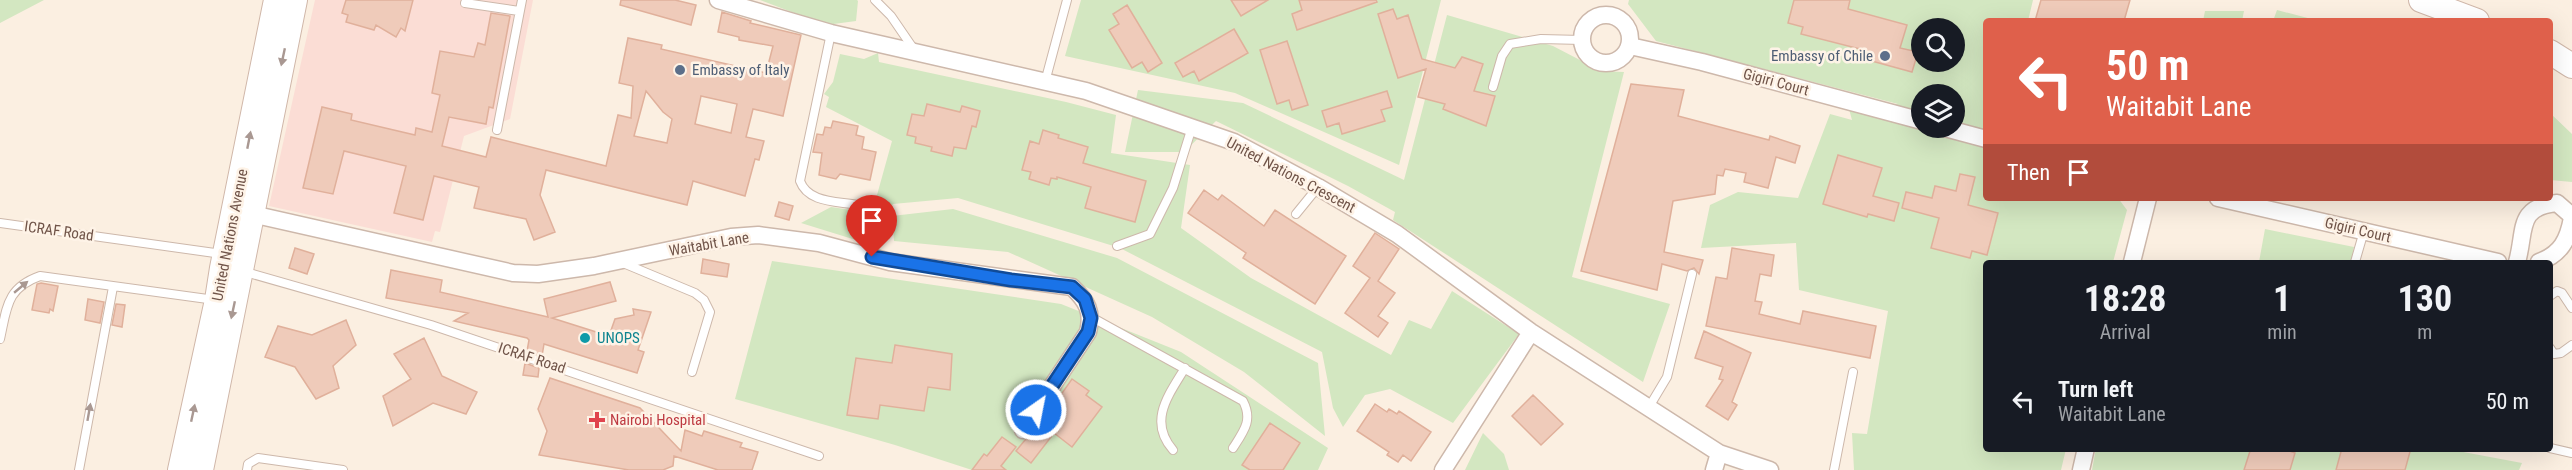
<!DOCTYPE html>
<style>
body{margin:0;font-family:"Roboto Condensed",sans-serif;background:#20242c;color:#f1f3f6;height:100vh;display:flex;flex-direction:column;font-size:22px;white-space:nowrap}
*{box-sizing:border-box;margin:0}
p{font-size:20px;color:#9ea1a6}
.icon{flex:none;width:33px;height:33px;fill:none;stroke:currentColor;stroke-width:2;stroke-linecap:round;stroke-linejoin:round}
.map{position:relative;flex:1;overflow:hidden}
.drawer{position:absolute;left:1983px;top:260px;width:570px;height:192px;display:flex;flex-direction:column;background:#171b24;border-radius:6px;box-shadow:0 6px 24px #0002}
.drawer>*{flex:none}
.hud{position:absolute;left:1983px;top:18px;width:570px;height:183px;border-radius:6px;box-shadow:0 6px 24px #0002;background:#df604b;color:#fff;overflow:hidden}
.controls{position:absolute;left:1911px;top:18px;display:grid;gap:12px}
.controls a{display:grid;place-items:center;width:54px;height:54px;border-radius:50%;background:#171b24;box-shadow:0 6px 24px #0002;font-size:30px}
.pin{position:absolute;display:grid;place-items:center;width:51px;height:51px;color:#fff;margin:-62px -26px;border-radius:50% 50% 50% 0;rotate:-45deg;box-shadow:0 0 6px #0007}
.pin .icon{rotate:45deg}
.me{position:absolute;width:66px;margin:-33px;rotate:33deg;stroke-linejoin:round;filter:drop-shadow(0 0 4px #0008)}
.turn{display:flex;align-items:center;gap:21px;height:126px;padding:0 24px;font-size:27px}
.turn .icon{width:78px;height:78px;stroke-width:2.5}
.turn b{display:block;font-size:42px;line-height:51px}
.then{display:flex;align-items:center;height:57px;padding:0 24px;background:#0003;gap:12px;font-size:22px}
.eta{display:flex;justify-content:space-evenly;align-items:center;height:102px;text-align:center}
.eta b{font-size:36px;font-weight:700;line-height:42px}
ul{padding:0;list-style:none}
li{display:flex;align-items:center;gap:18px;height:78px;padding:0 24px}
li div{flex:1}
li b{display:block;font-size:22px}
li em{font-style:normal}
.map>svg:first-child{display:block}
.commercial{fill:#fbddd5}
.green{fill:#d3e7c1;fill-rule:evenodd}
.building{fill:#efcbba;stroke:#e0b09b;stroke-width:1.5;fill-rule:evenodd}
.lines{fill:none;stroke-linecap:round;stroke-linejoin:round}
.lane-casing{stroke:#cdb8ab;stroke-width:10}
.street-casing{stroke:#cdb8ab;stroke-width:19}
.secondary-casing{stroke:#d0b7a9;stroke-width:26}
.lane{stroke:#fff;stroke-width:8}
.street{stroke:#fff;stroke-width:16}
.secondary{stroke:#fff;stroke-width:24}
.oneway{fill:#a99892}
.route-casing{stroke:#114b97;stroke-width:15}
.route{stroke:#1a73e8;stroke-width:10}
.service-dot{fill:#5c6f8a;stroke:#fef3e7;stroke-width:2}
.culture-dot{fill:#0f9aa8;stroke:#fef3e7;stroke-width:2}
.health-dot{fill:#e0444e;stroke:#fef3e7;stroke-width:2}
.labels{text-anchor:middle;dominant-baseline:central;stroke-width:5;stroke-linejoin:round;paint-order:stroke}
.service-label{font-size:15px;fill:#4e5e75;stroke:#fef3e7;text-anchor:end}
.street-label{font-size:15px;fill:#705449;stroke:#fef3e7}
.culture-label{font-size:15px;fill:#0d838f;stroke:#fef3e7;text-anchor:start}
.health-label{font-size:15px;fill:#be3a42;stroke:#fef3e7;text-anchor:start}
</style>
<div class="map">
<svg width="2572" height="470" viewBox="0 0 2572 470">
<rect width="100%" height="100%" fill="#fbefe1"/>
<!-- commercial -->
<path class="commercial" d="M 315,0 L 533,0 L 510,119 L 464,136 L 440,232 L 435,231 L 432,242 L 269,206 Z"/>
<!-- green -->
<path class="green" d="M 0,0 L 44,0 L 0,23 Z
M 760,0 L 857,0 L 858,1 L 856,21 L 826,25 Z
M 1081,0 L 1441,0 L 1399,165 L 1235,93 L 1065,56 Z
M 1629,0 L 2033,0 L 2028,21 L 1986,21 L 1986,198 L 2118,198 L 2127,210 L 2113,262 L 1986,262 L 1986,448 L 2066,449 L 2061,470 L 1854,470 L 1852,433 L 1867,434 L 1888,311 L 1799,290 L 1796,243 L 1701,248 L 1710,205 L 1738,192 L 1798,198 L 1830,114 L 1852,120 L 1849,109 L 1898,104 L 1656,41 L 1628,4 ZM 1922,28 L 1954,28 L 1954,62 L 1922,62 ZM 1922,94 L 1954,94 L 1954,128 L 1922,128 Z
M 2277,10 L 2319,21 L 2273,21 Z
M 2205,11 L 2244,11 L 2242,21 L 2203,21 Z
M 1447,15 L 1553,46 L 1601,71 L 1624,72 L 1572,277 L 1670,304 L 1643,382 L 1393,220 L 1395,212 L 1348,186 L 1216,121 L 1184,152 L 1125,152 L 1138,90 L 1243,103 L 1404,180 Z
M 878,53 L 879,62 L 1066,102 L 1116,115 L 1111,153 L 1190,165 L 1181,228 L 1251,278 L 1391,355 L 1409,320 L 1431,329 L 1452,291 L 1519,334 L 1453,423 L 1390,389 L 1365,395 L 1343,427 L 1333,408 L 1322,352 L 1120,248 L 958,198 L 893,204 L 881,222 L 872,245 L 801,223 L 831,207 L 872,213 L 892,141 L 826,107 L 829,97 L 824,94 L 833,82 L 840,54 L 864,59 Z
M 2550,113 L 2572,134 L 2572,182 L 2550,180 Z
M 953,209 L 1117,258 L 1318,363 L 1325,436 L 1244,372 L 1152,317 L 1008,252 L 894,241 L 892,216 Z
M 2265,229 L 2354,247 L 2351,262 L 2259,262 Z
M 772,261 L 1061,304 L 1181,352 L 1328,448 L 1318,470 L 972,470 L 895,445 L 735,399 Z
M 1483,433 L 1504,454 L 1509,470 L 1465,470 Z
M 2096,448 L 2442,448 L 2522,463 L 2519,470 L 2092,470 Z"/>
<!-- building -->
<path class="building" d="M 346,0 L 413,0 L 405,31 L 401,28 L 396,37 L 376,25 L 374,30 L 346,22 L 348,15 L 342,13 Z
M 621,0 L 675,0 L 696,5 L 691,25 L 620,5 Z
M 1231,0 L 1268,0 L 1241,16 Z
M 1299,0 L 1376,0 L 1377,2 L 1297,30 L 1292,14 L 1302,10 Z
M 1794,0 L 1850,0 L 1848,9 L 1907,25 L 1900,48 L 1918,52 L 1912,72 L 1857,57 L 1860,49 L 1801,34 L 1803,27 L 1788,23 Z
M 2041,0 L 2130,0 L 2124,21 L 2035,21 Z
M 1127,5 L 1162,63 L 1148,72 L 1142,62 L 1132,68 L 1109,30 L 1119,24 L 1113,14 Z
M 1393,9 L 1397,19 L 1408,15 L 1422,59 L 1455,68 L 1462,57 L 1483,64 L 1474,91 L 1495,96 L 1486,126 L 1443,109 L 1445,104 L 1418,97 L 1426,69 L 1398,78 L 1378,14 Z
M 722,12 L 751,21 L 750,23 L 801,35 L 783,116 L 753,109 L 746,137 L 764,141 L 759,160 L 755,159 L 745,196 L 693,181 L 687,205 L 546,170 L 540,195 L 555,232 L 534,240 L 526,219 L 474,208 L 479,187 L 434,176 L 423,220 L 394,213 L 406,166 L 344,151 L 333,194 L 303,188 L 322,107 L 352,114 L 351,120 L 415,135 L 416,128 L 432,132 L 440,95 L 432,93 L 440,51 L 474,57 L 478,43 L 485,45 L 491,13 L 510,16 L 493,108 L 489,107 L 486,124 L 449,117 L 442,146 L 486,157 L 491,137 L 606,166 L 618,115 L 631,118 L 633,86 L 619,83 L 628,38 L 662,45 L 661,49 L 766,73 L 773,46 L 739,40 L 739,37 L 718,32 ZM 646,91 L 663,112 L 672,119 L 667,143 L 634,136 ZM 701,96 L 737,104 L 731,133 L 695,124 Z
M 1234,29 L 1248,53 L 1199,81 L 1194,71 L 1183,77 L 1175,63 Z
M 1287,41 L 1308,105 L 1292,110 L 1289,100 L 1277,104 L 1260,50 Z
M 1631,84 L 1684,90 L 1678,116 L 1769,140 L 1770,136 L 1800,146 L 1795,163 L 1776,157 L 1768,188 L 1744,182 L 1746,173 L 1725,169 L 1723,176 L 1717,175 L 1715,194 L 1673,201 L 1664,252 L 1703,260 L 1699,274 L 1694,268 L 1687,271 L 1662,264 L 1657,290 L 1581,271 Z
M 1387,91 L 1392,107 L 1381,110 L 1385,121 L 1342,134 L 1339,123 L 1327,127 L 1322,111 Z
M 927,104 L 960,112 L 962,106 L 980,111 L 976,127 L 972,126 L 966,149 L 954,147 L 952,156 L 931,151 L 932,147 L 915,143 L 916,137 L 907,135 L 912,114 L 924,116 Z
M 833,121 L 858,126 L 856,135 L 864,137 L 862,149 L 876,152 L 870,180 L 840,174 L 836,179 L 819,175 L 822,153 L 813,152 L 817,134 L 823,135 L 825,127 L 831,128 Z
M 1043,130 L 1059,135 L 1058,138 L 1088,147 L 1083,163 L 1146,181 L 1135,222 L 1085,208 L 1091,187 L 1057,177 L 1057,179 L 1051,178 L 1049,185 L 1029,179 L 1031,172 L 1022,170 L 1030,141 L 1039,144 Z
M 1838,155 L 1882,168 L 1873,196 L 1899,203 L 1894,221 L 1868,214 L 1867,217 L 1823,204 Z
M 1960,174 L 1975,177 L 1968,205 L 1998,213 L 1987,255 L 1972,251 L 1970,258 L 1931,248 L 1939,218 L 1902,208 L 1906,192 L 1932,198 L 1935,186 L 1956,191 Z
M 1204,190 L 1218,200 L 1222,195 L 1264,226 L 1275,210 L 1346,256 L 1315,304 L 1243,258 L 1246,253 L 1188,213 Z
M 779,202 L 793,206 L 789,220 L 775,216 Z
M 1375,233 L 1399,249 L 1378,281 L 1395,293 L 1378,316 L 1388,323 L 1378,337 L 1345,313 L 1370,278 L 1353,266 Z
M 295,248 L 314,254 L 307,274 L 289,268 Z
M 1732,248 L 1774,255 L 1771,276 L 1760,274 L 1755,301 L 1762,302 L 1759,314 L 1800,324 L 1803,311 L 1876,326 L 1870,358 L 1706,326 L 1716,277 L 1727,279 Z
M 703,259 L 729,264 L 727,277 L 701,273 Z
M 391,270 L 442,280 L 440,292 L 548,317 L 544,299 L 610,282 L 616,301 L 552,318 L 609,336 L 615,319 L 634,315 L 633,309 L 651,312 L 638,350 L 644,352 L 637,373 L 544,344 L 542,356 L 527,351 L 529,340 L 527,338 L 454,321 L 468,313 L 386,298 Z
M 41,283 L 58,286 L 53,311 L 50,309 L 49,313 L 32,310 L 37,284 Z
M 88,299 L 104,302 L 100,323 L 85,320 Z
M 116,304 L 125,305 L 122,327 L 112,325 Z
M 346,320 L 356,345 L 333,366 L 339,388 L 316,399 L 295,367 L 265,357 L 278,326 L 312,335 Z
M 1704,331 L 1751,353 L 1732,402 L 1737,405 L 1728,420 L 1706,406 L 1723,380 L 1719,379 L 1723,367 L 1695,358 Z
M 424,338 L 442,376 L 477,392 L 466,414 L 433,403 L 393,426 L 383,396 L 411,379 L 394,354 Z
M 895,345 L 952,354 L 950,390 L 928,387 L 924,411 L 880,405 L 878,419 L 847,415 L 856,358 L 892,363 Z
M 525,363 L 539,368 L 538,377 L 523,375 Z
M 550,378 L 640,408 L 681,451 L 685,430 L 702,436 L 704,431 L 742,443 L 740,447 L 758,452 L 752,470 L 718,470 L 674,456 L 673,466 L 663,470 L 629,470 L 539,455 L 547,431 L 538,409 Z
M 1072,379 L 1089,391 L 1086,395 L 1102,407 L 1072,447 L 1054,433 L 1031,463 L 1016,451 L 1025,440 L 1032,436 Z
M 1533,395 L 1563,424 L 1541,445 L 1512,416 Z
M 1375,404 L 1387,412 L 1389,409 L 1397,414 L 1399,411 L 1431,432 L 1411,461 L 1403,455 L 1398,462 L 1387,455 L 1389,452 L 1357,431 Z
M 1270,423 L 1300,443 L 1283,470 L 1250,470 L 1242,465 Z
M 1002,437 L 1016,447 L 1001,466 L 1006,470 L 972,470 L 984,454 L 987,456 Z
M 2251,448 L 2281,448 L 2295,453 L 2290,470 L 2244,470 Z
M 2342,448 L 2411,448 L 2405,470 L 2336,470 Z"/>
<g class="lines">
<!-- lane casing -->
<g class="lane-casing">
<path id="lane" d="M 875,0 L 891,16 L 915,51
M 465,3 L 519,11
M 831,33 L 800,181 C 808,203 837,201 857,205
M 1045,82 L 1067,0
M 1493,87 L 1502,56 L 1510,44 L 1541,39 L 1582,40
M 497,130 L 522,0
M 1296,214 L 1318,187
M 0,223 L 222,254
M 1117,246 L 1150,234 L 1173,188 L 1192,127
M 2355,262 L 2364,231
M 623,263 L 695,293 L 704,300 L 710,312 L 692,372
M 242,271 L 431,325 L 819,456
M 2550,296 L 2557,291 L 2562,293 L 2572,308
M 1091,317 L 1243,401 C 1253,420 1244,431 1233,448
M 0,339 C 7,308 6,288 40,276 L 215,300
M 2550,348 L 2554,354 L 2561,353 L 2572,345
M 1649,407 L 1667,377 L 1692,274
M 2550,448 L 2572,453
M 1173,450 C 1148,421 1168,396 1185,368
M 79,470 L 113,287
M 247,470 L 248,464 L 258,458 L 343,470
M 1834,470 L 1853,372"/>
</g>
<!-- street casing -->
<g class="street-casing">
<path id="street" d="M 718,0 L 831,33 L 1086,91 L 1234,142 L 1318,187 L 1397,234 L 1531,332 L 1719,453 L 1770,470
M1582 39a24 24 0 1 1 48 0a24 24 0 1 1-48 0Z
M 1630,46 L 1702,62 L 1922,121
M 1945,128 L 1986,139
M 2218,198 L 2498,262
M 252,214 L 513,273 L 538,274 L 594,266 L 731,237 L 758,235 L 819,243 L 890,262 L 1072,287 C 1087,301 1093,312 1088,332 L 1023,430
M 2132,262 L 2148,198
M 2517,262 C 2526,231 2516,207 2557,203 L 2572,216
M 2539,262 C 2561,254 2568,240 2572,218
M 1443,470 L 1531,332
M 1714,470 L 1719,453
M 2081,470 L 2086,448"/>
</g>
<!-- secondary casing -->
<g class="secondary-casing">
<path id="secondary" d="M 2421,0 L 2477,21
M 2550,52 L 2572,66
M 180,470 L 217,300 L 222,268 L 276,0
M 201,470 L 295,0"/>
</g>
<!-- lane -->
<use href="#lane" class="lane"/>
<!-- street -->
<use href="#street" class="street"/>
<!-- secondary -->
<use href="#secondary" class="secondary"/>
</g>
<!-- one-way arrows -->
<defs><path id="oneway-solid" d="M-6-.8H1V-3.2L6.5 0L1 3.2V.8H-6Z" transform="scale(1.5)"/></defs>
<g class="oneway">
<use href="#oneway-solid" transform="translate(283 57) rotate(102)"/>
<use href="#oneway-solid" transform="translate(249 140) rotate(-79)"/>
<use href="#oneway-solid" transform="translate(21 287) rotate(-40)"/>
<use href="#oneway-solid" transform="translate(233 310) rotate(102)"/>
<use href="#oneway-solid" transform="translate(89 412) rotate(-80)"/>
<use href="#oneway-solid" transform="translate(193 413) rotate(-78)"/>
</g>
<g class="lines">
<!-- route casing -->
<g class="route-casing">
<path id="route" d="M 872,257 L 1011,280 L 1072,287 L 1085,299 L 1091,318 L 1088,332 L 1036,410"/>
</g>
<!-- route -->
<use href="#route" class="route"/>
</g>
<!-- markers -->
<g class="service-dot">
<circle cx="1885" cy="56" r="6"/>
<circle cx="680" cy="70" r="6"/>
</g>
<circle class="culture-dot" cx="585" cy="338" r="6"/>
<path class="health-dot" d="M594 411h6v6h6v6h-6v6h-6v-6h-6v-6h6z"/>
<g class="labels">
<!-- service labels -->
<g class="service-label">
<text x="1873" y="56">Embassy of Chile</text>
<text x="692" y="70" text-anchor="start">Embassy of Italy</text>
</g>
<!-- street labels -->
<g class="street-label">
<text transform="translate(1776 82) rotate(15)">Gigiri Court</text>
<text transform="translate(1291 175) rotate(28)">United Nations Crescent</text>
<text transform="translate(2358 230) rotate(13)">Gigiri Court</text>
<text transform="translate(59 231) rotate(8)">ICRAF Road</text>
<text transform="translate(230 235) rotate(-79)">United Nations Avenue</text>
<text transform="translate(709 244) rotate(-10)">Waitabit Lane</text>
<text transform="translate(532 358) rotate(18)">ICRAF Road</text>
</g>
<!-- culture labels -->
<g class="culture-label">
<text x="597" y="338">UNOPS</text>
</g>
<!-- health labels -->
<g class="health-label">
<text x="610" y="420">Nairobi Hospital</text>
</g>
</g>
</svg>
<div class="controls">
<a><svg class="icon" aria-label="search" viewBox="0 0 24 24"><circle cx="10" cy="10" r="6"/><path d="M15 15l6 6"/></svg></a>
<a><svg class="icon" aria-label="layers" viewBox="0 0 24 24"><path d="M12 4l9 5-9 5-9-5zM3 14l9 5 9-5"/></svg></a>
</div>
<div class="pin" style="left:872px;top:257px;background:#d93025"><svg class="icon" aria-label="arrive" viewBox="0 0 24 24"><path d="M6 21V4h12l-3 4 3 4H6"/></svg></div>
<svg class="me" style="left:1036px;top:410px" viewBox="-20 -20 40 40"><circle r="17" fill="#1a73e8" stroke="#fff" stroke-width="3"/><path d="M0-11L8 9 0 5-8 9z" fill="#fff"/></svg>
<div class="hud">
<div class="turn"><svg class="icon" aria-label="left" viewBox="0 0 24 24"><path d="M17 20v-9H6M10 6l-5 5 5 5"/></svg><div><b>50 m</b>Waitabit Lane</div></div>
<div class="then">Then<svg class="icon" aria-label="arrive" viewBox="0 0 24 24"><path d="M6 21V4h12l-3 4 3 4H6"/></svg></div>
</div>
<section class="drawer">
<div class="eta">
<div><b>18:28</b><p>Arrival</p></div>
<div><b>1</b><p>min</p></div>
<div><b>130</b><p>m</p></div>
</div>
<ul>
<li><svg class="icon" aria-label="left" viewBox="0 0 24 24"><path d="M17 20v-9H6M10 6l-5 5 5 5"/></svg><div><b>Turn left</b><p>Waitabit Lane</p></div><em>50 m</em></li>
</ul>
</section>
</div>
